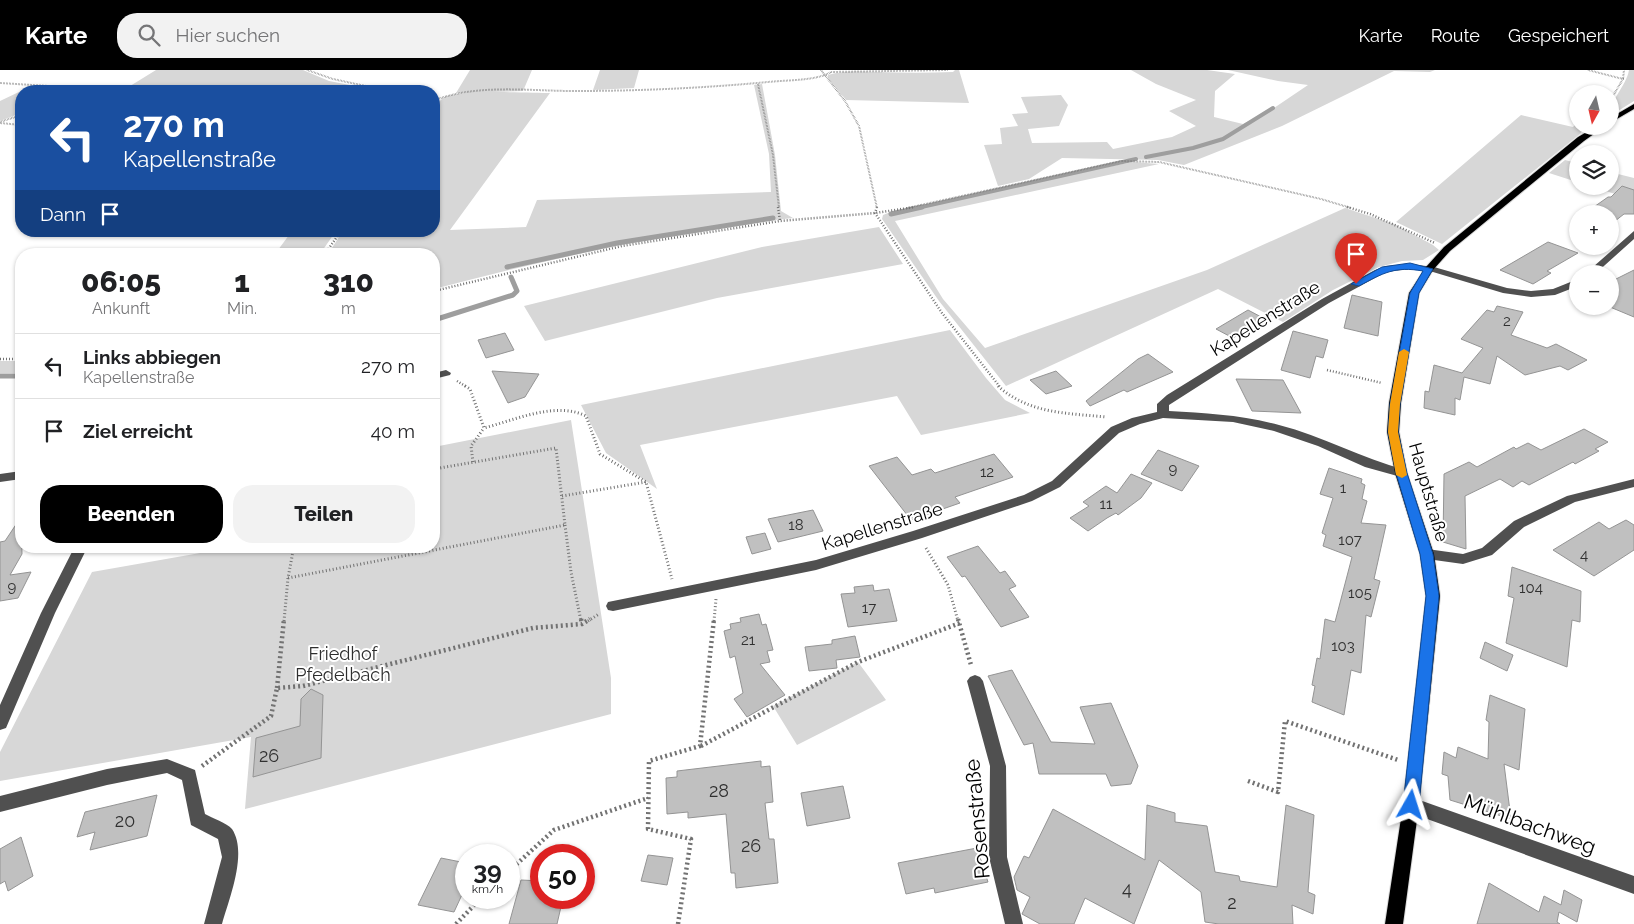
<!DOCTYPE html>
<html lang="de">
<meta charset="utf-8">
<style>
body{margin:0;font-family:Raleway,sans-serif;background:#f2f2f2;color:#202124;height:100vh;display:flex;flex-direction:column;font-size:19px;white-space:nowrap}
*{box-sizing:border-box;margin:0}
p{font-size:16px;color:#757577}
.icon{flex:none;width:28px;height:28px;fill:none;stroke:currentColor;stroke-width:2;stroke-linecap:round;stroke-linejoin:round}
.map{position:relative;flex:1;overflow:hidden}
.drawer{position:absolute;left:15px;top:178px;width:425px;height:305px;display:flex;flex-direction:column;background:#fff;border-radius:20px;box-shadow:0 1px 4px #0004}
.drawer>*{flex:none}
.banner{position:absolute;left:15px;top:15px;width:425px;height:152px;border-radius:20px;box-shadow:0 1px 4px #0004;background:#1a4fa0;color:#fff;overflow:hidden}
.needle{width:32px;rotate:188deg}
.controls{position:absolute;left:1569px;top:15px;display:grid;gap:10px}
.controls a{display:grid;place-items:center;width:50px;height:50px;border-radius:50%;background:#fff;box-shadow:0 1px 4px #0004;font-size:25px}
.speed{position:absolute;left:455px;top:774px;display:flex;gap:10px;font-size:25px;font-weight:700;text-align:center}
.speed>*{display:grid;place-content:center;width:65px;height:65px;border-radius:50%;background:#fff;box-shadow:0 1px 4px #0004;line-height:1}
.speed small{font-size:12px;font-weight:400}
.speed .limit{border:8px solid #d22;background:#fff;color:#111}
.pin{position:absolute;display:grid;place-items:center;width:42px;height:42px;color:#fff;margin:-51px -21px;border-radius:50% 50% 50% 0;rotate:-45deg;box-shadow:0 0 5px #0007}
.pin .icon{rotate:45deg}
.me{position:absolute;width:55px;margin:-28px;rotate:6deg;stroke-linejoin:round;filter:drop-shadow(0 0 4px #0008)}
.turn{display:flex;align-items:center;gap:18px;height:105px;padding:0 25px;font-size:22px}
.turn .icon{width:65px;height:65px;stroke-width:2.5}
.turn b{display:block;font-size:35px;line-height:42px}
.then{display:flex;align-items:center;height:48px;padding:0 25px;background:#0003;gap:10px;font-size:19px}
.eta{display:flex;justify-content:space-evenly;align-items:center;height:85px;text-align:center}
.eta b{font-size:30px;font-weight:800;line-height:35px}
.cta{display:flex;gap:10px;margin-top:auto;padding:10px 25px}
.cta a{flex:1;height:58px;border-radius:20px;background:#000;color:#fff;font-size:20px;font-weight:800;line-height:58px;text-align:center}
.cta a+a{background:#f2f2f2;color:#202124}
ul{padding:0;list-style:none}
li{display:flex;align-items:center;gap:15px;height:65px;padding:0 25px;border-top:1px solid #e0e0e0}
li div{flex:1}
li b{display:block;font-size:19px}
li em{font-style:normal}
header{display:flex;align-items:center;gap:30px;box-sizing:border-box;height:70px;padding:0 25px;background:#000;color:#fff}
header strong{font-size:24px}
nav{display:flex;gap:28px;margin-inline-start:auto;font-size:18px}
.search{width:350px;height:45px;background:#f2f2f2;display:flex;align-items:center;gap:12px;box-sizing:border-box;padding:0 18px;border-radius:20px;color:#757577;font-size:19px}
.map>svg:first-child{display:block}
.green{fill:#d7d7d7}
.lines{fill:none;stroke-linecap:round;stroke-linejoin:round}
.stream-far1{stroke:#9e9e9e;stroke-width:4}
.stream{stroke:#9e9e9e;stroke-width:5}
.building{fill:#c0c0c0;stroke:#949494}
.major-casing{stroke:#dbdbdb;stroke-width:2}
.path-far3{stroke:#727272;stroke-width:2;stroke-dasharray:0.5 1;stroke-linecap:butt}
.path-far2{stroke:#727272;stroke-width:2.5;stroke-dasharray:1 2;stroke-linecap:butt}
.path-far1{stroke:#727272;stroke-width:3;stroke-dasharray:1 2.5;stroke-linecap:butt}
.path{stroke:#727272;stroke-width:4.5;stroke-dasharray:2 3;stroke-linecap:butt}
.minor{fill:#505050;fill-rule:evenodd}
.major{fill:#000;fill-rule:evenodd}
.route{fill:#1a73e8;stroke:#114b97}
.slow{fill:#f59e0b}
.labels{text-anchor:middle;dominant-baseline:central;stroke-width:4;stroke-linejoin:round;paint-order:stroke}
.number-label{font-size:15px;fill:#303030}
.street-label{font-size:18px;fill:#000;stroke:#fff}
.park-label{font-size:18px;fill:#2e2e2e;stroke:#fff}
.near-number-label{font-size:18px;fill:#303030}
.near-street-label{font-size:21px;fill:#000;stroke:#fff}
</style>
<header>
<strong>Karte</strong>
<div class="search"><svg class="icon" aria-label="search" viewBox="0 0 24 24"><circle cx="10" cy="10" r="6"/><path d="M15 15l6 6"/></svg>Hier suchen</div>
<nav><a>Karte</a><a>Route</a><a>Gespeichert</a></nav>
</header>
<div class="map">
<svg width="1634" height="854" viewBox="0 0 1634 854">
<rect width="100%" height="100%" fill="#fff"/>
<!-- green -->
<path class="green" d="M 156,0 L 303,0 L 329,11 L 360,17 L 355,21 L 257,18 L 253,21 L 122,21 Z
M 470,0 L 532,0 L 523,21 L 456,23 Z
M 600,0 L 639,0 L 634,18 L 593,20 Z
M 955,0 L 959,0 L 969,33 L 846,30 L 828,8 L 828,5 C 844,0 862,2 879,2 C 904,3 928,3 953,2 Z
M 1131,0 L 1207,0 L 1235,4 L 1215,21 L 1214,47 L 1243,54 L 1274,38 L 1308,15 L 1278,11 L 1228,0 L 1435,0 L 1430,2 L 1394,1 L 1282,56 L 1184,95 L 1158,90 L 1062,88 L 1029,109 L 998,116 L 984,75 L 1002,74 L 1000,58 L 1018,56 L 1012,44 L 1028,43 L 1021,27 L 1061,25 L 1068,35 L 1059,56 L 1028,59 L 1032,73 L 1107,72 L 1113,79 L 1172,67 L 1196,56 L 1169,41 L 1196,30 L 1156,14 Z
M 1629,0 L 1634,0 L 1634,31 L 1610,46 C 1610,29 1626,17 1629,0 Z
M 762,14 L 775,85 L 781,141 L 793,148 C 671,162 552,188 434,219 L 434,184 L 328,184 L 343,161 L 434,161 L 434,40 C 437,36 439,31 443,28 C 458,19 529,23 550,23 L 450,160 L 526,157 L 537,130 L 771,122 L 769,84 L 754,15 Z
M 21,21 L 21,43 L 0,51 L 0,31 Z
M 1521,45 L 1573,57 L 1577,53 L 1578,56 L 1586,56 L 1580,64 L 1442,174 L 1396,152 Z
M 1565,90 L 1577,93 L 1577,112 L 1549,103 Z
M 1133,92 L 1159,94 L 895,151 L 943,229 L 985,278 L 1207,200 L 1345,138 L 1394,154 L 1433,175 L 1439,180 L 1423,190 L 1402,191 L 1379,197 L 1333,220 L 1283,252 L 1218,219 L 1006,316 L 939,231 L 882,149 L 883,145 L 888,143 L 1026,113 Z
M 1610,102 L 1634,108 L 1634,130 L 1590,116 L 1610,116 Z
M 879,157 L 903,194 L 717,228 L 545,271 L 524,236 L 762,177 Z
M 292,161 L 336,161 L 320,184 L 275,184 Z
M 950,260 L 986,308 L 1005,330 L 1030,343 L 921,365 L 897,326 L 640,375 L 657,419 L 606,383 L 581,335 Z
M 0,291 L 21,291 L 21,303 L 0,303 Z
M 571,350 L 611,608 L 611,644 L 245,739 L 251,667 L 0,711 L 0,682 L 92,502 L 240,476 L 434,476 L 434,377 Z
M 858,592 L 886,630 L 797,675 L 773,636 Z"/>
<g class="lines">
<!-- stream-far1 -->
<path class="stream-far1" d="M 1146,87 L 1193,78 L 1223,69 L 1273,38
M 917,138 L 1136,89"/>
<!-- stream -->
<path class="stream" d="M 891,144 L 922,137
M 507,197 L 617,173 L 773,148
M 434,250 L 513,225 L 517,221 L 511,207
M 0,306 L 21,306"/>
</g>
<!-- building -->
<path class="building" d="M 1622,116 L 1634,120 L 1634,144 L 1624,144 L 1610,155 L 1610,144 L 1584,144 L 1608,127 L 1611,127 Z
M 1548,172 L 1578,183 L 1547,201 L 1551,203 L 1533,214 L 1500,200 Z
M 1634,200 L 1634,247 L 1610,237 L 1610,212 Z
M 1352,225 L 1382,232 L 1378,266 L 1344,258 Z
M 1497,236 L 1523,242 L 1511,265 L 1547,278 L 1556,274 L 1587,290 L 1568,300 L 1560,296 L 1525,305 L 1497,286 L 1490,314 L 1464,307 L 1460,330 L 1455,328 L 1455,345 L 1424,338 L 1425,321 L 1429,322 L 1434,295 L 1462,303 L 1483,278 L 1461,269 L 1487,240 L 1494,242 Z
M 1248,240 L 1265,249 L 1233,268 L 1216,259 Z
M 1293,261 L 1328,270 L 1323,288 L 1316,286 L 1310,308 L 1281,300 Z
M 505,263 L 514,280 L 486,288 L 478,270 Z
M 1148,284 L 1173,302 L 1127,322 L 1124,320 L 1090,336 L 1086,331 L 1138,289 Z
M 492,301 L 539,304 L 525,327 L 508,333 Z
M 1056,301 L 1072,316 L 1046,324 L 1030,310 Z
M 1236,309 L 1283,310 L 1301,343 L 1252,341 Z
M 1584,359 L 1608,372 L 1595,379 L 1599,381 L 1575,394 L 1573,392 L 1529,415 L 1522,411 L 1513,417 L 1500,409 L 1465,426 L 1466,479 L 1443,472 L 1444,404 L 1469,392 L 1477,397 L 1514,377 L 1516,379 L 1528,373 L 1541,380 Z
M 1158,380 L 1199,396 L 1182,421 L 1141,404 Z
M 994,384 L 1013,407 L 955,427 L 960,433 L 911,450 L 869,396 L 897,387 L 912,405 L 931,399 L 935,403 Z
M 1329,398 L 1362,409 L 1361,413 L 1365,415 L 1362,429 L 1367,431 L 1361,453 L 1386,455 L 1374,509 L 1380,511 L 1371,547 L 1366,545 L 1361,603 L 1351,600 L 1344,645 L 1312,632 L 1315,616 L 1312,615 L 1317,588 L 1320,589 L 1325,549 L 1335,552 L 1352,487 L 1323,476 L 1326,465 L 1322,463 L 1333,428 L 1320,424 Z
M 1131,404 L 1152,413 L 1141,428 L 1118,445 L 1116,443 L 1107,448 L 1088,461 L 1070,448 L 1089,436 L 1083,432 L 1106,416 L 1117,423 Z
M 813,440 L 823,461 L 778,472 L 768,449 Z
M 21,447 L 22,484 L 10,505 L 31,502 L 18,528 L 0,531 L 0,472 L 5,471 Z
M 1626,450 L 1634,455 L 1634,480 L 1594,506 L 1553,480 L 1599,452 L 1609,459 Z
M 765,463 L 771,479 L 752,484 L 746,467 Z
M 978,476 L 1000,503 L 1005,501 L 1016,516 L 1009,519 L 1029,547 L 1001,557 L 965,506 L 962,507 L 947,487 Z
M 1512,497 L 1581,521 L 1580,552 L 1572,550 L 1567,597 L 1506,573 L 1514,528 L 1508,526 Z
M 873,515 L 874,521 L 889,519 L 897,551 L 848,557 L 841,524 L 855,523 L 854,517 Z
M 759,544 L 762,555 L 766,554 L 773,580 L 767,581 L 770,592 L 760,594 L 785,625 L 747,647 L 734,629 L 743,623 L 735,586 L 730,588 L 724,561 L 731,559 L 730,554 L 741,552 L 740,548 Z
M 855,566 L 860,587 L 836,590 L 837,598 L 809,601 L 805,577 L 832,574 L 832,570 Z
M 1485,572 L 1513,585 L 1507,601 L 1480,588 Z
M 1012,600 L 1051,672 L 1095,674 L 1080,637 L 1111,633 L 1138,696 L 1131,714 L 1111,716 L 1106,704 L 1039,704 L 1033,673 L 1024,675 L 988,606 Z
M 311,619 L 323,625 L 321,688 L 253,707 L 256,668 L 300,656 L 301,629 Z
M 1490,625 L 1525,639 L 1519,700 L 1504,694 L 1511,749 L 1450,730 L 1448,706 L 1442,704 L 1444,682 L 1456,688 L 1458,677 L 1488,689 L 1489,652 L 1486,650 Z
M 761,691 L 761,697 L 770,696 L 773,732 L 765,733 L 769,769 L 774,769 L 778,813 L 736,818 L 735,803 L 731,803 L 726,744 L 688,748 L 688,742 L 667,744 L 666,708 L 677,707 L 677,701 Z
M 843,716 L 850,748 L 807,756 L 801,723 Z
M 157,725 L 147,766 L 90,780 L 95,762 L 77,767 L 85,742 Z
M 1147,735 L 1175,743 L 1175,752 L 1207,756 L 1215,802 L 1239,806 L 1240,811 L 1277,817 L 1286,735 L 1314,745 L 1308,822 L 1315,825 L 1313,844 L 1292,835 L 1293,854 L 1219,854 L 1205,852 L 1201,822 L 1159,790 L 1134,854 L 1085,828 L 1074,854 L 1040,854 L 1022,844 L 1030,827 L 1017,820 L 1014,807 L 1024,786 L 1029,788 L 1053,739 L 1145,790 Z
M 21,767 L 33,806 L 8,821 L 5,811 L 0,814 L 0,779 Z
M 977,778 L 988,812 L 935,823 L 934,818 L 906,824 L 898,793 Z
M 648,785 L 673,788 L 667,815 L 641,811 Z
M 441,788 L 466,793 L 466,816 L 454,842 L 418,835 Z
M 521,810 L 541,811 L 541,828 L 563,828 L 557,854 L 509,854 Z
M 1489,813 L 1539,842 L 1544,826 L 1561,835 L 1564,820 L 1582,830 L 1577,852 L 1559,842 L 1557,852 L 1560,854 L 1477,854 Z"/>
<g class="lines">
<!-- major casing -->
<g class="major-casing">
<path id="major" d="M 1634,34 L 1634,39 L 1610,53 L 1610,48 Z
M 1597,56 L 1605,56 L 1584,71 L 1450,181 L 1433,200 L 1419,223 L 1401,333 L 1399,362 L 1407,403 L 1434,484 L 1440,526 L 1419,735 L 1403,854 L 1385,854 L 1403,735 L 1426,526 L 1420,484 L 1395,403 L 1387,362 L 1389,333 L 1409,223 L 1426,197 L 1444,177 L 1578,67 Z"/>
</g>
<!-- path-far3 -->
<path class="path-far3" d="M 307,0 L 333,9 L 389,21
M 821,0 L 845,31 L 859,56 L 877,138
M 1588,0 L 1623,9 L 1610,31
M 1623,9 L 1624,0
M 0,13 L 81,18 L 81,21
M 758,14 L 773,85 L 779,138
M 434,28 L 438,29 L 434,37
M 438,29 C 480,14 530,21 574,21 C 639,21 704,18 768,12 C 785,10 817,11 831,2 L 948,0
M 0,52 L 21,45
M 0,53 L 21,55
M 907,138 L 1121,91 L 1159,92 L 1321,129 L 1351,138"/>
<!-- path-far2 -->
<path class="path-far2" d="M 778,137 L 780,151
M 877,137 L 875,143 L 942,243 L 1000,317
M 1347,137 L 1370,144 L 1435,173
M 325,184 L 341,161
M 434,221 L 622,176 L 780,151 L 875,143 L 915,137
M 0,289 L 21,289
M 1327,300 L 1382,313
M 457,311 L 467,317"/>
<!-- path-far1 -->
<path class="path-far1" d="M 465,316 L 470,319 L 484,358 C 515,350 556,331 586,346 L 600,384 L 646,412 L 672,509
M 998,316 C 1029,344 1067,343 1106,347
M 473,392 L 471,376 L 484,358
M 562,426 L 646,412
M 565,455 L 571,502 L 581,551
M 926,478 L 948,515 L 958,551
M 288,508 L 565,455 L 556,378 L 434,399
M 284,551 L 288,508 L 294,476
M 588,551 L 599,544
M 714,551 L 716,529"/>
<!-- path -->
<path class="path" d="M 581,549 L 582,554
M 958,549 L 971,595
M 277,618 L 284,549
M 701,676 L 858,592 L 960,553
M 202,696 L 271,646 L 277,618 L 303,616 L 533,558 L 582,554 L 590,549
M 1248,711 L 1278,722 L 1285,651 L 1398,690
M 509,801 L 554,760 L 648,728
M 456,854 L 481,828
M 678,854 L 691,769 L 648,759 L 649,691 L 700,676 L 714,549"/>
<!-- minor -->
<path class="minor" d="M 1634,161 L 1634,169 L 1595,204 L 1585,204 Z
M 1410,194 L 1434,197 L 1507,218 L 1531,221 L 1553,219 L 1578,209 L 1578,216 L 1555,225 L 1531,227 L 1503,223 L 1433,202 L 1410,199 L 1386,202 L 1329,233 L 1169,335 L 1169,341 C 1206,343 1242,345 1279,355 C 1322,366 1362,388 1405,400 L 1407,403 L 1405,406 L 1401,407 L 1365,397 L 1318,376 L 1274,361 L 1233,352 L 1163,348 L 1140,354 L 1119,363 L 1060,417 L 1032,431 L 922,468 L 816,500 L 613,541 L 608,540 L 606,536 L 608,532 L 613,531 L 816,490 L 913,461 L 1024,425 L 1052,411 L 1111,357 L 1132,348 L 1157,342 L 1157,334 L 1167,325 L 1322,229 L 1375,200 L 1386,196 Z
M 446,300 L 451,303 L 450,305 L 434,309 L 434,303 Z
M 21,401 L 21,409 L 0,412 L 0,404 Z
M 1634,409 L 1634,417 L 1575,432 L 1524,457 L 1492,485 L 1463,494 L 1427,489 L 1422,487 L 1420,484 L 1422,481 L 1427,479 L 1463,484 L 1482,478 L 1514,451 L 1567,426 Z
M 75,476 L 88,476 L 55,543 L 6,658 L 0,660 L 0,635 L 41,543 Z
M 975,605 L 980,607 L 983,611 L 1006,696 L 1007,787 L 1023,854 L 1005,854 L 989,787 L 990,696 L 967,611 L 970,607 Z
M 167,689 L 195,700 L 205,744 C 212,748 227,753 232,759 C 248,783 229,829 222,854 L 204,854 L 222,787 L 218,769 L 191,755 L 182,710 L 167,703 L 107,715 L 0,742 L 0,726 L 107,699 Z
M 1411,727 L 1634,806 L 1634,824 L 1405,741 L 1403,735 L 1405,729 Z"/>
<!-- major -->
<use href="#major" class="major"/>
</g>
<!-- route -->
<path class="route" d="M 1410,193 L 1433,199 L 1419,223 L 1400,334 L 1398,362 L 1407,403 L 1433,484 L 1439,526 L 1419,735 L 1417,740 L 1411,742 L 1406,740 L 1403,735 L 1426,526 L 1420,484 L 1396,403 L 1388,362 L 1390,334 L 1410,223 L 1423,201 C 1395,196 1383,203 1359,216 L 1351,214 L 1382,197 Z"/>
<!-- slow -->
<path class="slow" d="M 1404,279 L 1409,282 L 1400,334 L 1398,362 L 1407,405 L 1402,408 L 1396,405 L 1388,362 L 1390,334 L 1399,282 Z"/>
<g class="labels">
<!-- number labels -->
<g class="number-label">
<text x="1507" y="251">2</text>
<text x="1173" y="399">9</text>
<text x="987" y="402">12</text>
<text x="1343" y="418">1</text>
<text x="1106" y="434">11</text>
<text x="796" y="455">18</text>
<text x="1350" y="470">107</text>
<text x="1584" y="485">4</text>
<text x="12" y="517">9</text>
<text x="1531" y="518">104</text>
<text x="1360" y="523">105</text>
<text x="869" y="538">17</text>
<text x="748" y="570">21</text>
<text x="1343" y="576">103</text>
</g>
<!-- street labels -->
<g class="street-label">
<text transform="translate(1265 248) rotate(-32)">Kapellenstraße</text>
<text transform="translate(1429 422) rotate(74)">Hauptstraße</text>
<text transform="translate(882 456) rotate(-17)">Kapellenstraße</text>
</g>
<!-- park labels -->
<g class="park-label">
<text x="343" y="583">Friedhof<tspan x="343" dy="21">Pfedelbach</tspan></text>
</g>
<!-- near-number labels -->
<g class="near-number-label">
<text x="269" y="685">26</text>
<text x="719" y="720">28</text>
<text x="125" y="750">20</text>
<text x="751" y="775">26</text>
<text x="1127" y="818">4</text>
<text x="1232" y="832">2</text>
</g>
<!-- near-street labels -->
<g class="near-street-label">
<text transform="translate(977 749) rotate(-95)">Rosenstraße</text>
<text transform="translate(1530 754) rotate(20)">Mühlbachweg</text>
</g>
</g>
</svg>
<div class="controls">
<a><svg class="needle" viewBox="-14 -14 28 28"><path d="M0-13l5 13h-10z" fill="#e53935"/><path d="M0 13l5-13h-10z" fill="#757577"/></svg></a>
<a><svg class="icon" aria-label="layers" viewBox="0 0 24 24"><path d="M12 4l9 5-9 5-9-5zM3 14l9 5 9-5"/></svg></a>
<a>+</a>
<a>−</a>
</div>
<div class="speed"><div>39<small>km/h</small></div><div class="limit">50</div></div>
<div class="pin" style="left:1356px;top:214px;background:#d93025"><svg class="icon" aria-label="arrive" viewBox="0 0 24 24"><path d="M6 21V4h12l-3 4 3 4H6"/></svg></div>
<svg class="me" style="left:1411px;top:735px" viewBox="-20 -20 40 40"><path d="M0-17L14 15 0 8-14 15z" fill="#1a73e8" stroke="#fff" stroke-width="4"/></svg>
<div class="banner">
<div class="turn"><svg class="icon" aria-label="left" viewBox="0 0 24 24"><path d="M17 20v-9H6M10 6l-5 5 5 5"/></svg><div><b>270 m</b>Kapellenstraße</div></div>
<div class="then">Dann<svg class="icon" aria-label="arrive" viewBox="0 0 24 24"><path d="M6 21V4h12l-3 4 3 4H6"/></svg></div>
</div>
<section class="drawer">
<div class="eta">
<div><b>06:05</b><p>Ankunft</p></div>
<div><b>1</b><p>Min.</p></div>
<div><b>310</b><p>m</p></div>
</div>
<ul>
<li><svg class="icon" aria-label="left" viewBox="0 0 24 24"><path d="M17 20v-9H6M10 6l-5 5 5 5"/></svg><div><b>Links abbiegen</b><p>Kapellenstraße</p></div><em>270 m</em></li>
<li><svg class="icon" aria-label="arrive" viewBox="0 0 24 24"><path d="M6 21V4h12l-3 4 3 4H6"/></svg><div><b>Ziel erreicht</b></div><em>40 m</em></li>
</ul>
<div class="cta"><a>Beenden</a><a>Teilen</a></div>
</section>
</div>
